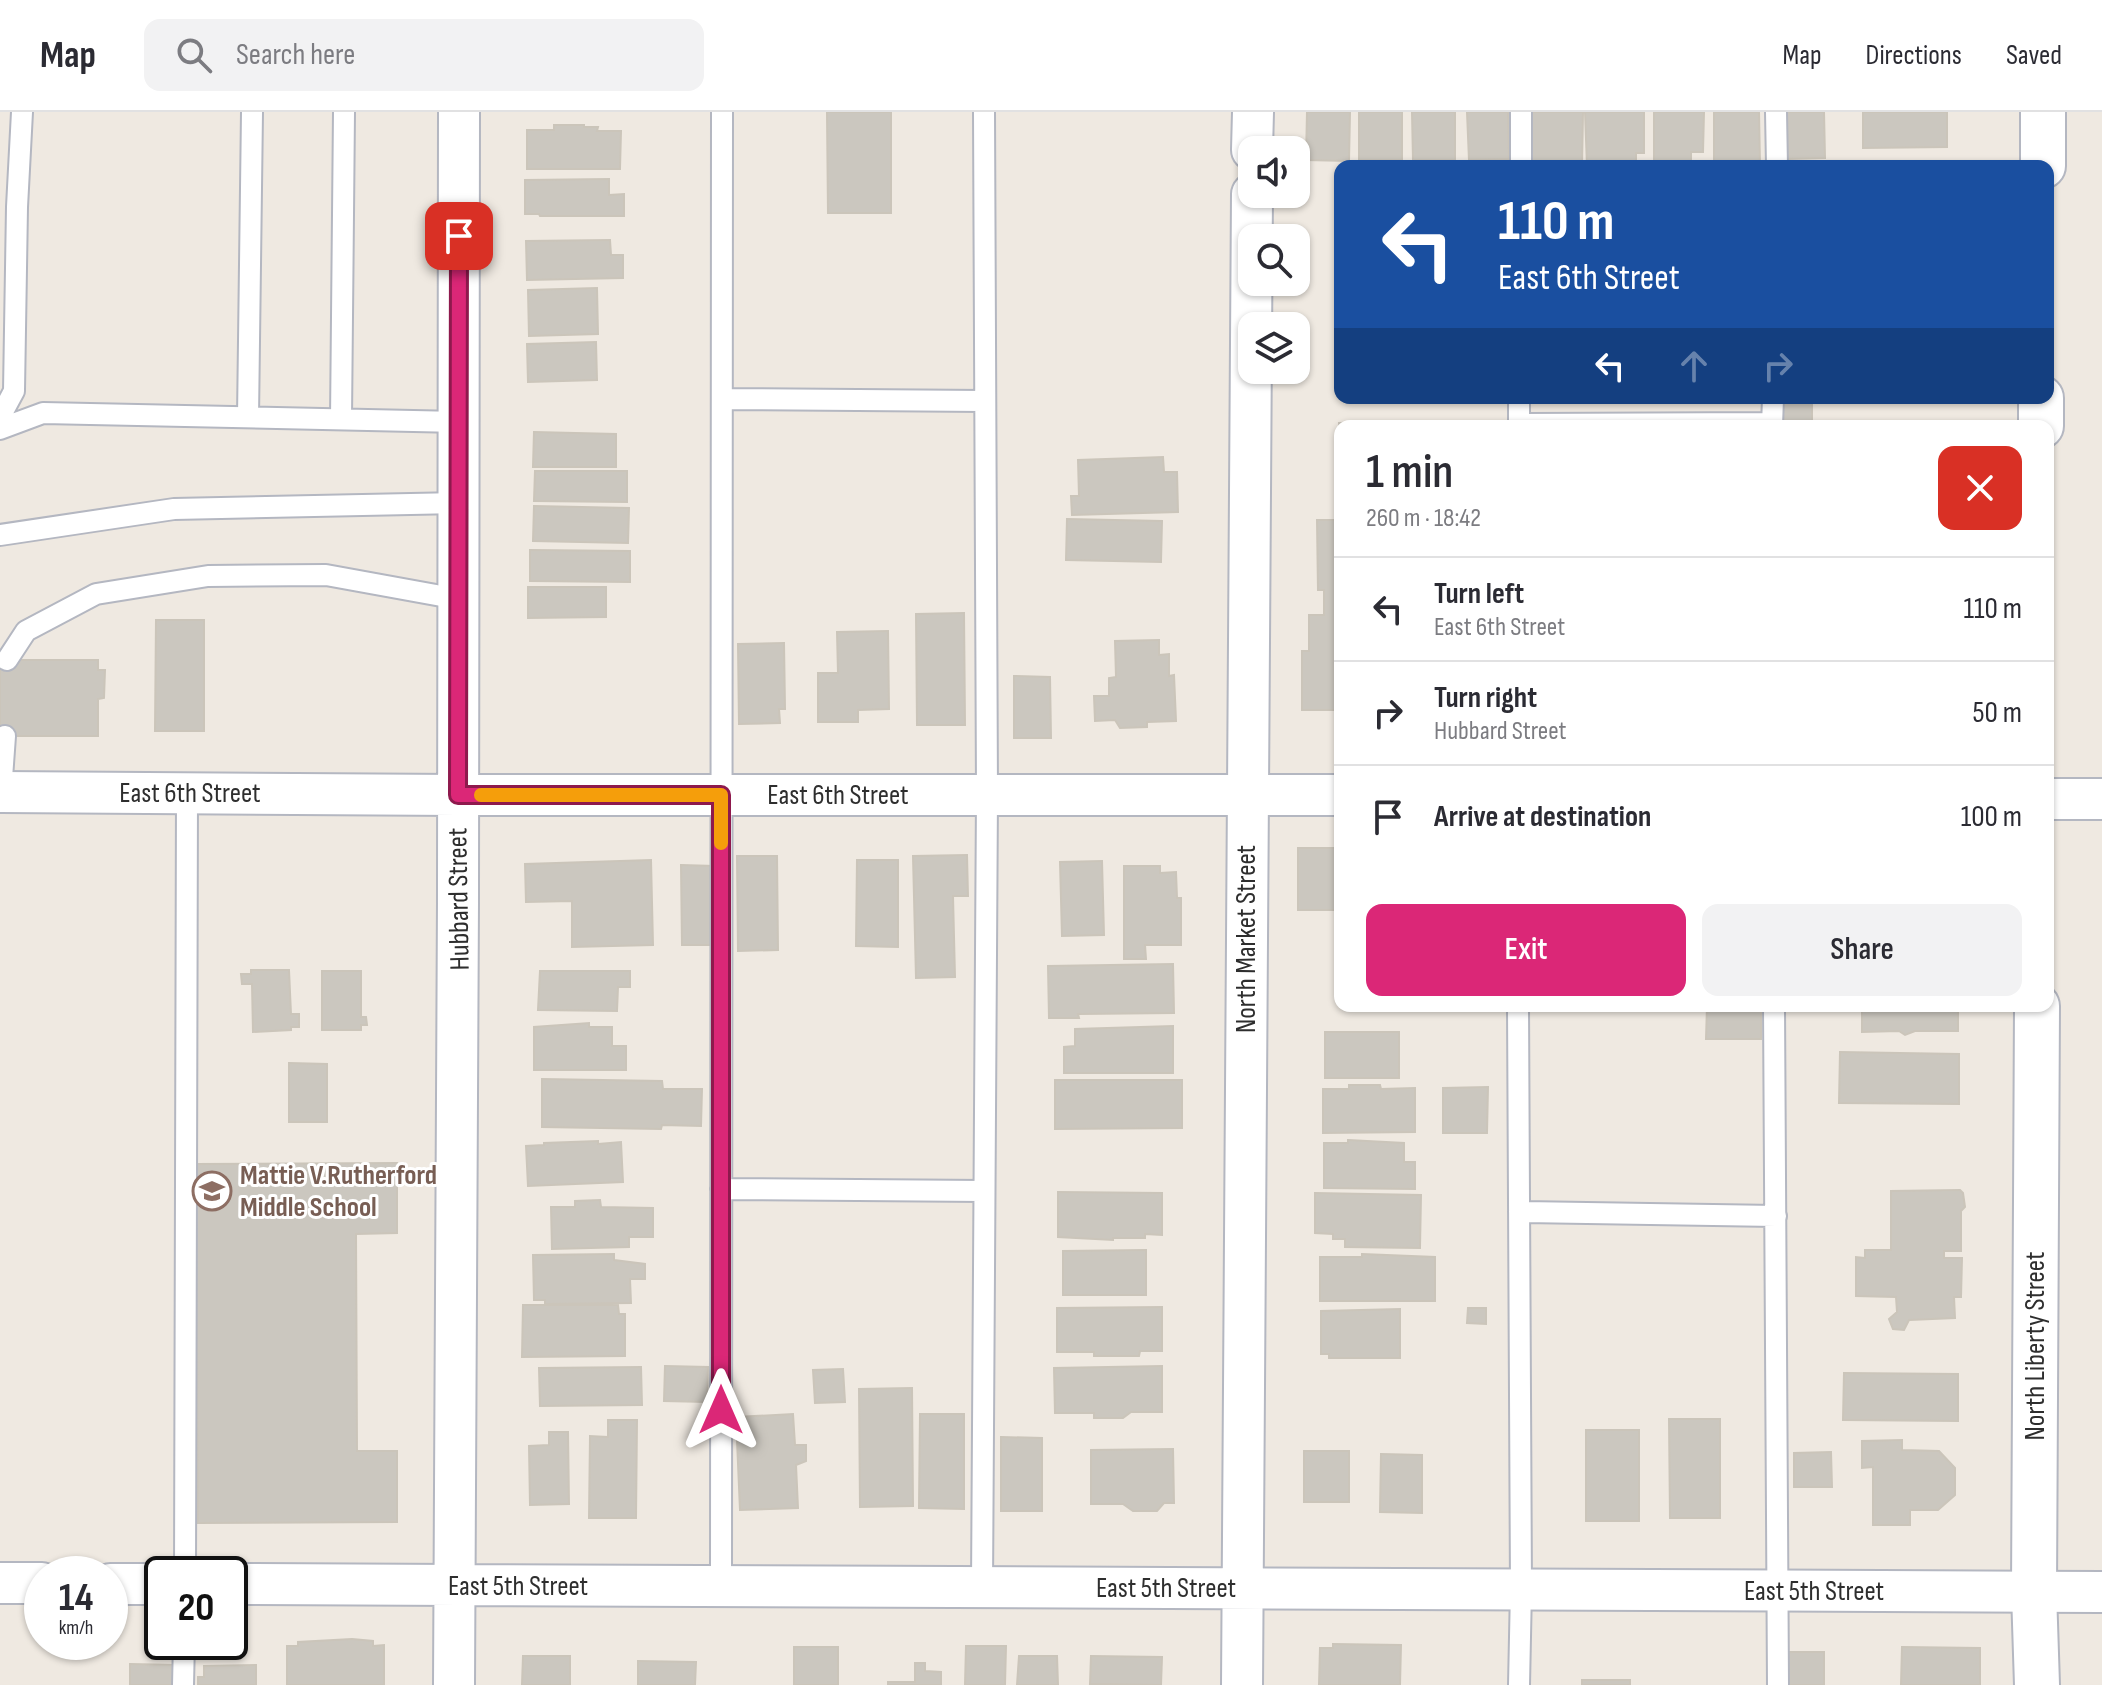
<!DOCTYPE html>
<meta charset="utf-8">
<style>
body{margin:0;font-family:"Sofia Sans Condensed",sans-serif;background:#f2f2f3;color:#2b2b33;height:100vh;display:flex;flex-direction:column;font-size:30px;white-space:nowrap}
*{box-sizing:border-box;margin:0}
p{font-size:26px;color:#7c7c81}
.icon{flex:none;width:44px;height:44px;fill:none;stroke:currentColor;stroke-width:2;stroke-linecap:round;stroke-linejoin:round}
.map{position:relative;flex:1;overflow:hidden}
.sheet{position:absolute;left:1334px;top:308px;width:720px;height:592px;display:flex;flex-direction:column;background:#fff;border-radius:16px;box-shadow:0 2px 6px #0004}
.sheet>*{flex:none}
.top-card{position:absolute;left:1334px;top:48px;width:720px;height:244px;border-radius:16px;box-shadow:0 2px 6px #0004;background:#1a4fa0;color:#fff;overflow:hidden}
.fabs{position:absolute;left:1238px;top:24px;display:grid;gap:16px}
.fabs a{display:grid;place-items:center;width:72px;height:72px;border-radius:16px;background:#fff;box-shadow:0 2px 6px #0004;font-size:40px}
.speed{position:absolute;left:24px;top:1444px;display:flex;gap:16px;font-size:40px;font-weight:700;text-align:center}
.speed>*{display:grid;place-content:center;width:104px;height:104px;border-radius:50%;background:#fff;box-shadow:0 2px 6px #0004;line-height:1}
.speed small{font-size:20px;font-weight:400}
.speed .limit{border:4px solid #111;border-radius:12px;background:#fff;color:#111}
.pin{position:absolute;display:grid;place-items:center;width:68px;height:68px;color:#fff;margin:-34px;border-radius:16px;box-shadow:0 4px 12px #0006}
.me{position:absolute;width:88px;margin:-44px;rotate:0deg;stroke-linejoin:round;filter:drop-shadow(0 0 6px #0008)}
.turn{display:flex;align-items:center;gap:28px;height:168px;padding:0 32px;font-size:36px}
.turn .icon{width:104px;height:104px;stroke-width:2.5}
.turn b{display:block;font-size:56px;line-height:68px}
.lanes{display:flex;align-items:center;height:76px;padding:0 32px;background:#0003;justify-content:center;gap:40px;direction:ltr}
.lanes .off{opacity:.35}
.round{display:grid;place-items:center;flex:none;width:84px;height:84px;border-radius:16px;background:#f2f2f3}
.overview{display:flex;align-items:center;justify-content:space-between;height:136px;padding:0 32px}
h1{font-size:48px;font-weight:600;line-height:60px}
.action{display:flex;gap:16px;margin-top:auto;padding:16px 32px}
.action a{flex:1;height:92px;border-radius:16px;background:#db2777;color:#fff;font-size:32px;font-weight:600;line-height:92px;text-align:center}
.action a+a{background:#f2f2f3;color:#2b2b33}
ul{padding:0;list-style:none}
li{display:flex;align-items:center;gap:24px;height:104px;padding:0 32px;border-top:2px solid #e1e1e2}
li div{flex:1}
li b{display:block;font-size:30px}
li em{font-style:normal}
header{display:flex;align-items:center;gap:48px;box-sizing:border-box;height:112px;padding:0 40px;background:#fff;border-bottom:2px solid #e1e1e2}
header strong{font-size:38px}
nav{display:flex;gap:44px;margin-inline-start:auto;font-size:28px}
.search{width:560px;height:72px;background:#f2f2f3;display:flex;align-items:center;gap:20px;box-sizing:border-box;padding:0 28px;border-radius:16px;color:#7c7c81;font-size:30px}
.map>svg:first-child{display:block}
.building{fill:#cbc7bf;stroke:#cbc5ba;stroke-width:2}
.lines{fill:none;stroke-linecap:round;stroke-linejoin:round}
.service-casing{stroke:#b4b7c1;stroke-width:24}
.minor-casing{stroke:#b4b7c1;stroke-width:44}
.tertiary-casing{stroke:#b4b7c1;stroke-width:48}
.service{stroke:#fff;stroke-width:20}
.minor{stroke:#fff;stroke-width:40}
.tertiary{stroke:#fff;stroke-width:44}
.route-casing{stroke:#8e194d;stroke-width:20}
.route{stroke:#db2777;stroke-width:14}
.slow{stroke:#f59e0b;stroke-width:14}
.labels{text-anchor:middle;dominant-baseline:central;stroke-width:6;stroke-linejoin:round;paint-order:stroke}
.street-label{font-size:28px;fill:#2e2e2e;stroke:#fff}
.education-label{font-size:28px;font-weight:bold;fill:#785e54;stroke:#fff;text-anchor:start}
</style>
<header>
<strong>Map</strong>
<div class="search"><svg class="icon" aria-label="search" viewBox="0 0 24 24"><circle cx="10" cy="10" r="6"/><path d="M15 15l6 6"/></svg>Search here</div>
<nav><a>Map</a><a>Directions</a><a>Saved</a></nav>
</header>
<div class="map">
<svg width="2102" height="1573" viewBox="0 0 2102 1573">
<rect width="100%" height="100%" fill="#efe9e1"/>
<!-- building -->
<path class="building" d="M 827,0 L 891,0 L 891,101 L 828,101 Z
M 1307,0 L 1350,0 L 1349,49 L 1306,48 Z
M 1359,0 L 1402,0 L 1402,48 L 1359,48 Z
M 1412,0 L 1455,0 L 1455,48 L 1413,48 Z
M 1467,0 L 1508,0 L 1509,47 L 1469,48 Z
M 1531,0 L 1583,0 L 1582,54 L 1531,54 Z
M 1585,0 L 1644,0 L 1644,41 L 1636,41 L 1636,54 L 1587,54 Z
M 1654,0 L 1704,0 L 1703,40 L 1691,40 L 1691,54 L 1654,54 Z
M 1714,0 L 1759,0 L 1760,54 L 1714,53 Z
M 1785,0 L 1824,0 L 1825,46 L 1786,47 Z
M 1863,0 L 1947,0 L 1947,35 L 1863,36 Z
M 554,13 L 584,13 L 584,15 L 598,15 L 597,19 L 621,19 L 620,57 L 527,57 L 527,18 L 554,18 Z
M 609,67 L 609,83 L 624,82 L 624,104 L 540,104 L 539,102 L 525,102 L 525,68 Z
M 610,128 L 611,143 L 623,143 L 623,166 L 527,168 L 526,129 Z
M 597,176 L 598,222 L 529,224 L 528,178 Z
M 596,230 L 597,268 L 528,270 L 527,232 Z
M 1782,286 L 1812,286 L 1812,314 L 1782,314 Z
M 1413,310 L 1413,314 L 1340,314 L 1340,376 L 1339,311 Z
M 534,320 L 616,322 L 616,355 L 533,355 Z
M 1163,345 L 1164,360 L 1177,360 L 1178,400 L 1072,403 L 1071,384 L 1079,384 L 1078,348 Z
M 535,359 L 627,359 L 627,390 L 534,389 Z
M 534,394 L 629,396 L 628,431 L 533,429 Z
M 1067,407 L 1162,409 L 1161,450 L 1066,448 Z
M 1317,408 L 1340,408 L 1340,598 L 1302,598 L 1302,539 L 1309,539 L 1309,503 L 1324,503 L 1324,478 L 1318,478 Z
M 530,438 L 630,439 L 630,470 L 530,469 Z
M 528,475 L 606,475 L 606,505 L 528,506 Z
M 964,501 L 965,613 L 917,613 L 916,502 Z
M 156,508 L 204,508 L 204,619 L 155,619 Z
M 888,519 L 889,597 L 858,598 L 858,610 L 818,610 L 818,561 L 838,561 L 837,520 Z
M 1159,528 L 1159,543 L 1169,542 L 1169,564 L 1174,563 L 1176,609 L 1147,610 L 1147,615 L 1120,616 L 1115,608 L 1095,609 L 1094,584 L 1109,584 L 1109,566 L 1116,565 L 1115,529 Z
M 784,531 L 785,597 L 779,597 L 780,611 L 739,612 L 738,532 Z
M 0,548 L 98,548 L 98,558 L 105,558 L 104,586 L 98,587 L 98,624 L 0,624 Z
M 1014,564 L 1050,565 L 1051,626 L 1014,626 Z
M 1298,736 L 1340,736 L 1340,798 L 1298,798 Z
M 967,743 L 968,784 L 953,784 L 955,865 L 916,866 L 913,744 Z
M 737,744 L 777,744 L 778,838 L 738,839 Z
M 651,748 L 653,833 L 572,835 L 572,789 L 526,790 L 525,752 Z
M 857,748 L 898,748 L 898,835 L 856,834 Z
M 1102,749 L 1104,823 L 1062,824 L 1060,750 Z
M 681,753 L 714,754 L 714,833 L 682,833 Z
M 1124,754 L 1160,754 L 1160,761 L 1176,760 L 1177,786 L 1181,786 L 1181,833 L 1145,833 L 1146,847 L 1124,847 Z
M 1173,852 L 1174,901 L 1078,902 L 1079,906 L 1049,906 L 1048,854 Z
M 251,858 L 289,858 L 291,902 L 299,902 L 299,915 L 291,915 L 291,918 L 253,920 L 252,872 L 242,872 L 241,862 L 251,862 Z
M 322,859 L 361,859 L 361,905 L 366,905 L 367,913 L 361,913 L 361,918 L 322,918 Z
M 540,859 L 630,859 L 630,875 L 618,875 L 617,899 L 538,898 Z
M 1707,894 L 1761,894 L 1761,927 L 1706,927 Z
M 1862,894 L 1958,894 L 1958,919 L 1915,919 L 1905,923 L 1899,919 L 1862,920 Z
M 589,911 L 589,915 L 612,915 L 612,934 L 626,934 L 626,958 L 534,958 L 534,915 Z
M 1173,914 L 1173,961 L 1064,961 L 1064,935 L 1075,934 L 1075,917 Z
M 1325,920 L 1399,920 L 1399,966 L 1325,966 Z
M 1840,940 L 1959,942 L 1959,992 L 1839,991 Z
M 289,951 L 327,952 L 327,1010 L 289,1010 Z
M 542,967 L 662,969 L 663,977 L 702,977 L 701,1014 L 662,1013 L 661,1017 L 542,1015 Z
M 1055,968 L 1182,968 L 1182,1016 L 1055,1017 Z
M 1349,973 L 1380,973 L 1381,977 L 1415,976 L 1415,1020 L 1323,1021 L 1323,977 L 1349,977 Z
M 1488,975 L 1487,1021 L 1443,1021 L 1443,976 Z
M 1348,1028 L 1404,1031 L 1404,1050 L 1415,1050 L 1415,1077 L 1324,1076 L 1324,1031 L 1348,1031 Z
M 598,1029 L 598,1032 L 621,1030 L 623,1070 L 528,1074 L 526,1034 L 544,1033 L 544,1031 Z
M 397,1051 L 397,1121 L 356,1122 L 357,1339 L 397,1339 L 397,1410 L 198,1411 L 196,1052 Z
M 1960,1078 L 1963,1081 L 1965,1095 L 1961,1099 L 1961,1139 L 1944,1139 L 1944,1146 L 1962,1146 L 1961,1185 L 1954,1185 L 1955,1206 L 1909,1208 L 1904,1218 L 1893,1217 L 1889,1207 L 1897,1200 L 1896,1185 L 1856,1184 L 1856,1145 L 1865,1146 L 1865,1138 L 1891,1138 L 1891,1079 Z
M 1058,1080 L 1162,1081 L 1162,1123 L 1145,1122 L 1145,1126 L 1113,1126 L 1113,1128 L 1058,1125 Z
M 1315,1081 L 1421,1083 L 1420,1136 L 1345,1135 L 1345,1127 L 1333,1127 L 1333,1122 L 1315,1121 Z
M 600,1088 L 601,1095 L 653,1096 L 653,1125 L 629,1125 L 629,1135 L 552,1137 L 551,1095 L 575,1095 L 575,1089 Z
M 1146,1138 L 1146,1183 L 1063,1183 L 1063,1139 Z
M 614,1142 L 614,1148 L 645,1152 L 645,1167 L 630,1167 L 631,1191 L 545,1192 L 545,1188 L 534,1188 L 533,1143 Z
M 1362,1142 L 1435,1145 L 1435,1189 L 1320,1189 L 1320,1145 L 1362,1145 Z
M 523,1193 L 618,1193 L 619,1202 L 625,1202 L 625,1244 L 522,1245 Z
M 1162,1195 L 1162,1239 L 1140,1239 L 1139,1244 L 1094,1244 L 1094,1240 L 1057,1240 L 1057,1196 Z
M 1468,1196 L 1486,1196 L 1486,1212 L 1467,1211 Z
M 1400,1197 L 1400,1246 L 1329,1246 L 1329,1242 L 1321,1242 L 1321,1199 Z
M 665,1254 L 708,1255 L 707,1290 L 664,1289 Z
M 1162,1254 L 1162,1300 L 1131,1300 L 1123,1306 L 1094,1306 L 1094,1301 L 1055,1301 L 1054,1256 Z
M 641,1255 L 642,1293 L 540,1294 L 539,1256 Z
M 843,1257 L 845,1290 L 815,1291 L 813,1258 Z
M 1844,1261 L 1958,1262 L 1958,1309 L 1843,1308 Z
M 912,1276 L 913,1394 L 860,1395 L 859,1277 Z
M 793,1302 L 795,1333 L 806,1333 L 806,1349 L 796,1353 L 798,1396 L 740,1398 L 736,1305 Z
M 920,1302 L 964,1302 L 964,1397 L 919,1396 Z
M 1669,1307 L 1720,1307 L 1720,1406 L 1670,1406 Z
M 608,1308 L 637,1308 L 636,1406 L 589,1406 L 590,1324 L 608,1325 Z
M 1586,1318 L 1639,1318 L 1639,1409 L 1586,1409 Z
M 549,1320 L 568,1320 L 569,1392 L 530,1393 L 529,1334 L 549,1333 Z
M 1001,1325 L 1042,1326 L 1042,1399 L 1001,1399 Z
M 1902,1328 L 1902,1338 L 1939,1339 L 1955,1356 L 1955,1383 L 1938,1398 L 1910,1398 L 1910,1413 L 1873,1413 L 1873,1355 L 1862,1356 L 1862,1329 Z
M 1173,1337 L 1174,1391 L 1164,1391 L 1157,1399 L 1133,1399 L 1123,1392 L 1091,1392 L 1091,1338 Z
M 1304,1339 L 1349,1339 L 1349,1390 L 1304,1390 Z
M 1831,1340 L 1832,1375 L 1794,1375 L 1794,1341 Z
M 1381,1342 L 1422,1343 L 1422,1401 L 1380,1400 Z
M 352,1527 L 373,1529 L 373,1534 L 384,1533 L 384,1573 L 287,1573 L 287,1534 L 298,1534 L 298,1530 Z
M 1333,1532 L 1401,1533 L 1400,1573 L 1319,1573 L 1320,1536 L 1333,1536 Z
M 966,1534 L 1006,1534 L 1005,1573 L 965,1573 Z
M 794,1535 L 838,1535 L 838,1573 L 794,1573 Z
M 1902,1535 L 1980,1536 L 1980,1573 L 1901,1573 Z
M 1786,1540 L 1824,1540 L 1824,1573 L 1786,1573 Z
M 523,1544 L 570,1544 L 570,1573 L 522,1573 Z
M 1019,1544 L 1057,1544 L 1058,1573 L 1017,1573 Z
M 1091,1544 L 1162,1545 L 1161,1573 L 1090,1572 Z
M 638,1549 L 696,1550 L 695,1573 L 638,1573 Z
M 915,1551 L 925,1551 L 925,1559 L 941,1560 L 941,1573 L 888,1573 L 888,1570 L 915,1570 Z
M 130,1552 L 176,1553 L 176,1573 L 130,1573 Z
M 256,1553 L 256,1573 L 198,1573 L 198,1565 L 204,1565 L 204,1554 Z
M 1582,1568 L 1630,1568 L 1630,1573 L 1582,1573 Z"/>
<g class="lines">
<!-- service casing -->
<g class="service-casing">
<path id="service" d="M 1776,0 L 1777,54
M 1521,54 L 1521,0
M 722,287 L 984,289
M 0,305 L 14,279 L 17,95 L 22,0
M 248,305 L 252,0
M 341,307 L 344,0
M 1519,312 L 1772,311
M 1519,314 L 1519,286
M 1772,314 L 1773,286
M 0,317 L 43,301 L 459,310
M 0,423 L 174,397 L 459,391
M 7,548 L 26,519 L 96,482 L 208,464 L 326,463 L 458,487
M 1,680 L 5,624
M 1518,894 L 1521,1477 L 1519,1573
M 1774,894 L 1778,1573
M 721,1077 L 984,1079
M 1519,1100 L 1776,1104
M 185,1462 L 187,681
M 721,1475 L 722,0
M 982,1475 L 987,683 L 984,0
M 183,1573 L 184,1530"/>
</g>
<!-- minor casing -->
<g class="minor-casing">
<path id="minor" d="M 1252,38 L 1253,0
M 0,680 L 458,683 L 1340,683
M 2048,687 L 2102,687
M 0,1471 L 42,1471
M 110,1472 L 162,1472
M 230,1472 L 2102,1480
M 454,1573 C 458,1049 459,524 459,0
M 1242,1573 L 1252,82"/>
</g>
<!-- tertiary casing -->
<g class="tertiary-casing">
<path id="tertiary" d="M 2043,54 L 2043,0
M 2041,314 L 2041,286
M 2037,1573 L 2034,1480 L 2037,894"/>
</g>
<!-- service -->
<use href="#service" class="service"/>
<!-- minor -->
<use href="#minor" class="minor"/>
<!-- tertiary -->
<use href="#tertiary" class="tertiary"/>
</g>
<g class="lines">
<!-- route casing -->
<g class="route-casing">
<path id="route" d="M 459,124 L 458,683 L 721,683 L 721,1298"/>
</g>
<!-- route -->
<use href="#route" class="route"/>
<!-- slow -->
<path class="slow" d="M 481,683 L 721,683 L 721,731"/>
</g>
<!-- icons -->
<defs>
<g id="school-ring" transform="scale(2)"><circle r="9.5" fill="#fff" stroke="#8d6e63" stroke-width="1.5"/><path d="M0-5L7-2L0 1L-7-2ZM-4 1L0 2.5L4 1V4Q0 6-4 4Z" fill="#8d6e63"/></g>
</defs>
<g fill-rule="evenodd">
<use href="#school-ring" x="212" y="1079"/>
</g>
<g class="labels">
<!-- street labels -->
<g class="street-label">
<text x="190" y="681">East 6th Street</text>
<text x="838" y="683">East 6th Street</text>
<text transform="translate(459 787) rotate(-91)">Hubbard Street</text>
<text transform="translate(1246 827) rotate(-90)">North Market Street</text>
<text transform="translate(2035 1234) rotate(-90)">North Liberty Street</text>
<text x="518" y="1474">East 5th Street</text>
<text x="1166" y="1476">East 5th Street</text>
<text x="1814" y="1479">East 5th Street</text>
</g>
<!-- education labels -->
<g class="education-label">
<text x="240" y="1063">Mattie V.Rutherford<tspan x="240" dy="32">Middle School</tspan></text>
</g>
</g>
</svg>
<div class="fabs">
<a><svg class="icon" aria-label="sound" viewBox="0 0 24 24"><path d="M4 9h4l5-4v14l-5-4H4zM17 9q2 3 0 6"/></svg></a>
<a><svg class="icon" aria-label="search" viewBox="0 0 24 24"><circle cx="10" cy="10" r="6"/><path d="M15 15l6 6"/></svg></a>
<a><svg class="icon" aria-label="layers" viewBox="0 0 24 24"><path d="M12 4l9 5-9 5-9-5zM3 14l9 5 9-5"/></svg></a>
</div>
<div class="speed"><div>14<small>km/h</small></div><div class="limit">20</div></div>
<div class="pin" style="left:459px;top:124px;background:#d93025"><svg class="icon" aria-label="arrive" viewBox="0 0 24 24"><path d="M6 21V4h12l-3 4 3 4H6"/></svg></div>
<svg class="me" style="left:721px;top:1298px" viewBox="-20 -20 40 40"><path d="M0-17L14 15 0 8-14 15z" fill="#db2777" stroke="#fff" stroke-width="4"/></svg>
<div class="top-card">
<div class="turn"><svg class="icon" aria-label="left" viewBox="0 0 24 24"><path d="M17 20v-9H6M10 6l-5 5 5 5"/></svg><div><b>110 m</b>East 6th Street</div></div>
<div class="lanes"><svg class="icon" aria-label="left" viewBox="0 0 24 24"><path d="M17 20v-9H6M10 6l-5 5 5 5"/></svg><svg class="icon off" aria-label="ahead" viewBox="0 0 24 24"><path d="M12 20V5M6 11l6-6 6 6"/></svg><svg class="icon off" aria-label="right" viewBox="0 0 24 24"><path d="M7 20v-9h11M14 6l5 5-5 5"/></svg></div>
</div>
<section class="sheet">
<div class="overview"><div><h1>1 min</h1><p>260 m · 18:42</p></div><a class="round" style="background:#d93025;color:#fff"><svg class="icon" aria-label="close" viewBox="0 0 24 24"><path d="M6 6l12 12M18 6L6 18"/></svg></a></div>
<ul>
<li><svg class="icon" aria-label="left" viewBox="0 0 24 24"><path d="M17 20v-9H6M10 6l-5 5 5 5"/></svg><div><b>Turn left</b><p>East 6th Street</p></div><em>110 m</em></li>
<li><svg class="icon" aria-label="right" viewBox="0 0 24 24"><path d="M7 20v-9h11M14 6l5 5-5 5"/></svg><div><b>Turn right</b><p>Hubbard Street</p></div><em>50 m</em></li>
<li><svg class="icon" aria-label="arrive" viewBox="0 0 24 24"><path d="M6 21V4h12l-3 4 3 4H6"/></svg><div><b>Arrive at destination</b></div><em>100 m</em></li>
</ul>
<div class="action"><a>Exit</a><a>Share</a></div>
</section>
</div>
